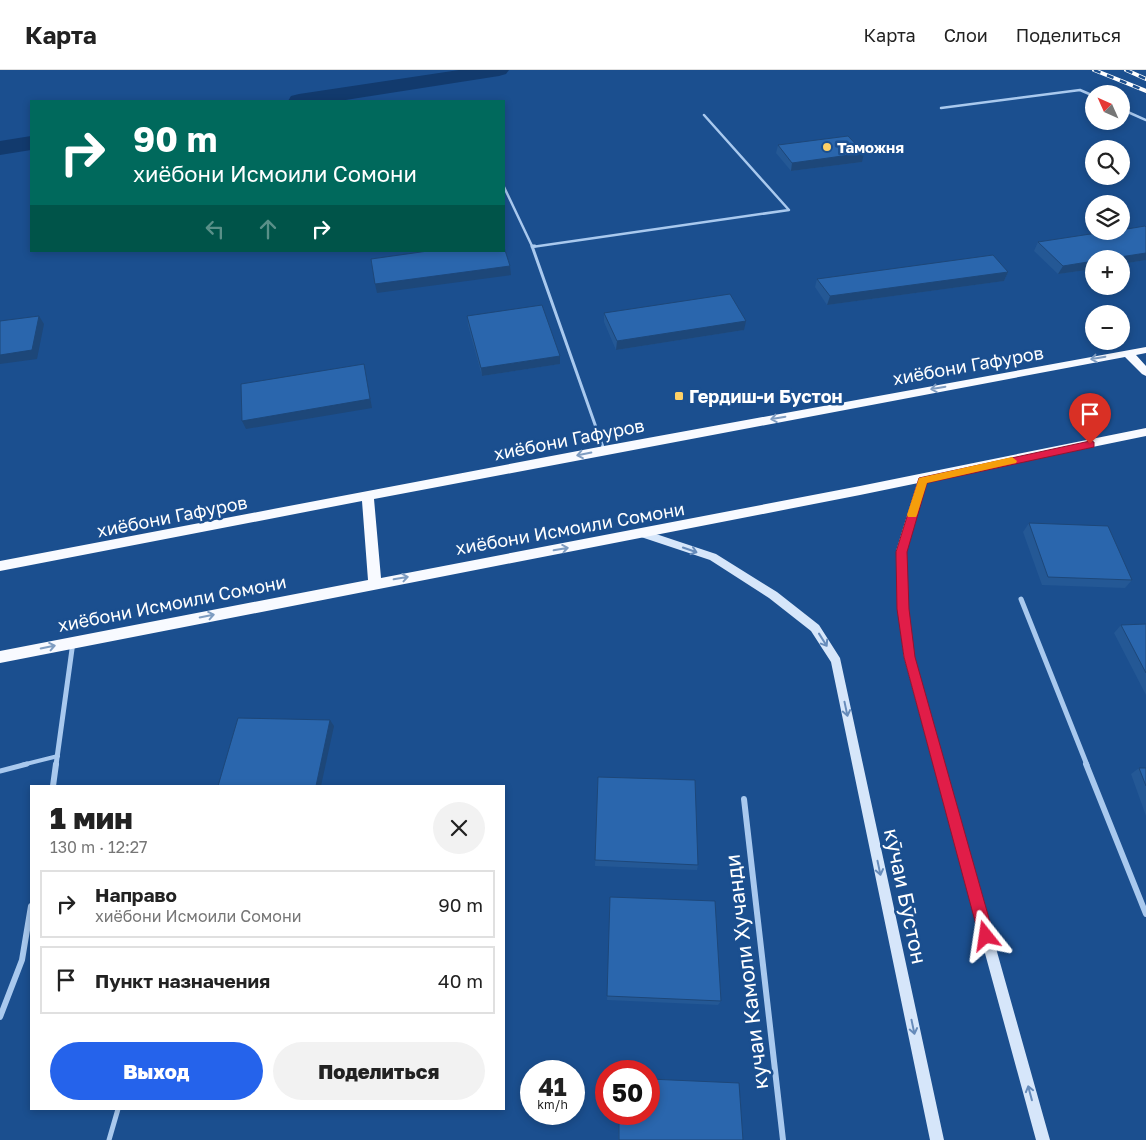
<!DOCTYPE html>
<html lang="ru">
<meta charset="utf-8">
<style>
body{margin:0;font-family:"Golos Text",sans-serif;background:#f2f2f2;color:#222;height:100vh;display:flex;flex-direction:column;font-size:19px;white-space:nowrap}
*{box-sizing:border-box;margin:0}
p{font-size:16px;color:#767676}
.icon{flex:none;width:28px;height:28px;fill:none;stroke:currentColor;stroke-width:2;stroke-linecap:round;stroke-linejoin:round}
.map{position:relative;flex:1;overflow:hidden}
.panel{position:absolute;left:30px;top:715px;width:475px;height:325px;display:flex;flex-direction:column;background:#fff;border-radius:0px;box-shadow:0 2px 8px #0003}
.panel>*{flex:none}
.top-card{position:absolute;left:30px;top:30px;width:475px;height:152px;border-radius:0px;box-shadow:0 2px 8px #0003;background:#00695c;color:#fff;overflow:hidden}
.needle{width:32px;rotate:315deg}
.fabs{position:absolute;left:1085px;top:15px;display:grid;gap:10px}
.fabs a{display:grid;place-items:center;width:45px;height:45px;border-radius:50%;background:#fff;box-shadow:0 2px 8px #0003;font-size:25px}
.speed{position:absolute;left:520px;top:990px;display:flex;gap:10px;font-size:25px;font-weight:700;text-align:center}
.speed>*{display:grid;place-content:center;width:65px;height:65px;border-radius:50%;background:#fff;box-shadow:0 2px 8px #0003;line-height:1}
.speed small{font-size:12px;font-weight:400}
.speed .limit{border:8px solid #d22;background:#fff;color:#111}
.pin{position:absolute;display:grid;place-items:center;width:42px;height:42px;color:#fff;margin:-51px -21px;border-radius:50% 50% 50% 0;rotate:-45deg;box-shadow:0 0 5px #0007}
.pin .icon{rotate:45deg}
.me{position:absolute;width:55px;margin:-28px;rotate:345deg;stroke-linejoin:round;filter:drop-shadow(0 0 4px #0008)}
.turn{display:flex;align-items:center;gap:18px;height:105px;padding:0 20px;font-size:22px}
.turn .icon{width:65px;height:65px;stroke-width:2.5}
.turn b{display:block;font-size:35px;line-height:42px}
.lanes{display:flex;align-items:center;height:48px;padding:0 20px;background:#0003;justify-content:center;gap:25px;direction:ltr}
.lanes .off{opacity:.35}
.round{display:grid;place-items:center;flex:none;width:52px;height:52px;border-radius:26px;background:#f2f2f2}
.headline{display:flex;align-items:center;justify-content:space-between;height:85px;padding:0 20px}
h1{font-size:30px;font-weight:800;line-height:38px}
.primary-button{display:flex;gap:10px;margin-top:auto;padding:10px 20px}
.primary-button a{flex:1;height:58px;border-radius:30px;background:#2563eb;color:#fff;font-size:20px;font-weight:800;line-height:58px;text-align:center}
.primary-button a+a{background:#f2f2f2;color:#222}
ul{padding:0;list-style:none}
li{display:flex;align-items:center;gap:15px;height:68px;margin:0 10px 8px;padding:0 10px;border:2px solid #e0e0e0;border-radius:0px}
li div{flex:1}
li b{display:block;font-size:19px}
li em{font-style:normal}
header{display:flex;align-items:center;gap:30px;box-sizing:border-box;height:70px;padding:0 25px;background:#fff;border-bottom:1px solid #e0e0e0}
header strong{font-size:24px}
nav{display:flex;gap:28px;margin-inline-start:auto;font-size:18px}
.map>svg:first-child{display:block}
.lines{fill:none;stroke-linecap:round;stroke-linejoin:round}
.canal{fill:#123a6d;fill-rule:evenodd}
.service-far3{stroke:#a9c9ee;stroke-width:2.5}
.service-far2{stroke:#a9c9ee;stroke-width:3}
.service-far1{stroke:#a9c9ee;stroke-width:4}
.service{stroke:#a9c9ee;stroke-width:5}
.minor-far1{stroke:#a9c9ee;stroke-width:5}
.minor{stroke:#a9c9ee;stroke-width:6}
.secondary{fill:#d6e6fa;fill-rule:evenodd}
.trunk{fill:#f8faff;fill-rule:evenodd}
.rail-casing{stroke:#fff;stroke-width:4}
.rail{stroke:#1b4f8f;stroke-width:2.5;stroke-dasharray:7;stroke-linecap:butt}
.wall{fill:#245895}
.shaded-wall{fill:#1d4779}
.building{fill:#2a66ad;stroke:#1d4779}
.oneway{stroke:#7e9cc1}
.oneway2{stroke:#668bba}
.route{fill:#e11d48;stroke:#92132f}
.slow{fill:#f59e0b}
.poi-dot{fill:#ffd166;stroke:#1b4f8f;stroke-width:2}
.labels{text-anchor:middle;dominant-baseline:central;stroke-width:5;stroke-linejoin:round;paint-order:stroke}
.far-poi-label{font-size:15px;font-weight:bold;fill:#fff;stroke:#1b4f8f;text-anchor:start}
.street-label{font-size:18px;fill:#fff;stroke:#1b4f8f}
.poi-label{font-size:18px;font-weight:bold;fill:#fff;stroke:#1b4f8f;text-anchor:start}
.near-street-label{font-size:21px;fill:#fff;stroke:#1b4f8f}
</style>
<header>
<strong>Карта</strong>
<nav><a>Карта</a><a>Слои</a><a>Поделиться</a></nav>
</header>
<div class="map">
<svg width="1146" height="1070" viewBox="0 0 1146 1070">
<rect width="100%" height="100%" fill="#1b4f8f"/>
<g class="lines">
<!-- canal -->
<path class="canal" d="M 459,0 L 509,0 L 506,4 L 499,6 L 339,31 L 288,31 L 291,26 L 299,24 Z
M 31,66 L 31,80 L 0,85 L 0,71 Z"/>
<!-- service-far3 -->
<path class="service-far3" d="M 941,38 L 1080,20 L 1094,26
M 1121,39 L 1146,50
M 504,117 L 532,176
M 532,177 L 789,140 L 704,45"/>
<!-- service-far2 -->
<path class="service-far2" d="M 535,176 L 532,176 L 604,380"/>
<!-- service-far1 -->
<path class="service-far1" d="M 22,695 L 58,686"/>
<!-- service -->
<path class="service" d="M 0,701 L 27,694
M 109,1070 L 118,1039"/>
<!-- minor-far1 -->
<path class="minor-far1" d="M 1021,529 L 1087,695
M 56,695 L 73,572"/>
<!-- minor -->
<path class="minor" d="M 1086,694 L 1146,844
M 53,716 L 56,694
M 744,729 L 783,1070
M 0,947 L 22,890 L 31,836"/>
<!-- secondary -->
<path class="secondary" d="M 922,407 L 926,410 L 906,481 L 908,539 L 914,587 L 1050,1070 L 1036,1070 L 904,587 L 898,539 L 896,481 L 918,410 Z
M 644,460 L 716,484 L 777,522 L 819,555 L 840,588 L 944,1070 L 930,1070 L 831,592 L 811,561 L 769,528 L 710,490 L 641,467 L 639,464 L 641,461 Z"/>
<!-- trunk -->
<path class="trunk" d="M 1146,277 L 1146,283 L 1136,285 L 1146,296 L 1146,306 L 1142,304 L 1125,287 L 374,429 L 381,508 L 860,416 L 1146,358 L 1146,366 L 860,425 L 0,593 L 0,581 L 368,510 L 362,431 L 0,501 L 0,491 L 604,376 Z"/>
<!-- rail casing -->
<g class="rail-casing">
<path id="rail" d="M 1094,0 L 1146,21
M 1126,0 L 1146,9"/>
</g>
<!-- rail -->
<use href="#rail" class="rail"/>
</g>
<!-- wall -->
<path class="wall" d="M 778,75 L 862,92 L 791,101 L 776,83 Z
M 1146,157 L 1146,190 L 1121,194 L 1121,189 L 1094,189 L 1094,199 L 1058,204 L 1034,181 L 1038,172 Z
M 1008,202 L 1004,211 L 827,235 L 815,217 L 817,209 Z
M 604,243 L 744,260 L 616,280 L 604,252 Z
M 467,246 L 560,286 L 560,294 L 482,306 L 468,255 Z
M 1029,453 L 1132,510 L 1125,518 L 1042,515 L 1023,462 Z
M 1146,554 L 1146,625 L 1114,563 L 1121,555 Z
M 1139,698 L 1146,698 L 1146,746 L 1131,704 Z
M 598,707 L 698,795 L 697,800 L 595,796 Z
M 610,827 L 721,931 L 718,935 L 607,930 Z
M 619,1044 L 649,1044 L 743,1070 L 618,1070 Z"/>
<!-- shaded-wall -->
<path class="shaded-wall" d="M 864,83 L 862,92 L 791,101 L 792,93 Z
M 1146,183 L 1146,190 L 1121,194 L 1121,189 L 1107,189 Z
M 1094,191 L 1094,199 L 1058,204 L 1063,196 Z
M 510,196 L 511,205 L 377,223 L 375,214 Z
M 1008,202 L 1004,211 L 827,235 L 830,226 Z
M 39,246 L 44,254 L 37,289 L 0,294 L 0,285 Z
M 746,251 L 744,260 L 616,280 L 617,271 Z
M 560,286 L 560,294 L 482,306 L 481,298 Z
M 364,294 L 372,338 L 246,359 L 242,351 Z
M 330,650 L 334,656 L 321,716 L 316,716 Z"/>
<!-- building -->
<path class="building" d="M 848,66 L 864,83 L 792,93 L 778,75 Z
M 1145,156 L 1146,157 L 1146,183 L 1107,189 L 1094,189 L 1094,191 L 1063,196 L 1038,172 L 1110,161 L 1121,161 L 1121,160 Z
M 504,177 L 510,196 L 375,214 L 371,189 L 428,181 L 504,181 Z
M 993,185 L 1008,202 L 830,226 L 817,209 Z
M 730,224 L 746,251 L 617,271 L 604,243 Z
M 542,235 L 560,286 L 481,298 L 467,246 Z
M 39,246 L 32,280 L 0,285 L 0,251 Z
M 364,294 L 370,329 L 242,351 L 241,314 Z
M 1029,453 L 1108,456 L 1132,510 L 1048,507 Z
M 1146,554 L 1146,603 L 1121,555 Z
M 238,648 L 330,650 L 316,716 L 218,716 Z
M 1139,698 L 1146,698 L 1146,716 Z
M 598,707 L 695,710 L 698,795 L 595,790 Z
M 610,827 L 715,831 L 721,931 L 607,926 Z
M 649,1009 L 739,1013 L 743,1070 L 619,1070 L 619,1044 L 649,1044 Z"/>
<!-- one-way arrows -->
<defs><path id="oneway-shaft" d="M-6 0H5M1.5-3L5.5 0L1.5 3" fill="none" stroke-width="1.6" stroke-linecap="round" stroke-linejoin="round" transform="scale(1.25)"/></defs>
<g class="oneway">
<use href="#oneway-shaft" transform="translate(1098 288) rotate(170)"/>
<use href="#oneway-shaft" transform="translate(938 318) rotate(170)"/>
<use href="#oneway-shaft" transform="translate(778 348) rotate(170)"/>
<use href="#oneway-shaft" transform="translate(584 384) rotate(169)"/>
<use href="#oneway-shaft" transform="translate(561 479) rotate(-10)"/>
<use href="#oneway-shaft" transform="translate(401 508) rotate(-10)"/>
<use href="#oneway-shaft" transform="translate(207 546) rotate(-11)"/>
<use href="#oneway-shaft" transform="translate(48 577) rotate(-11)"/>
</g>
<g class="oneway2">
<use href="#oneway-shaft" transform="translate(690 480) rotate(19)"/>
<use href="#oneway-shaft" transform="translate(823 570) rotate(58)"/>
<use href="#oneway-shaft" transform="translate(846 639) rotate(78)"/>
<use href="#oneway-shaft" transform="translate(879 798) rotate(78)"/>
<use href="#oneway-shaft" transform="translate(913 957) rotate(78)"/>
<use href="#oneway-shaft" transform="translate(1030 1023) rotate(-105)"/>
</g>
<!-- route -->
<path class="route" d="M 1090,371 L 1094,372 L 1094,377 L 927,413 L 907,482 L 909,539 L 915,587 L 994,866 L 991,871 L 986,873 L 981,871 L 979,866 L 904,587 L 897,539 L 896,482 L 919,408 Z"/>
<!-- slow -->
<path class="slow" d="M 1012,387 L 1017,391 L 1016,393 L 927,413 L 917,445 L 916,447 L 908,447 L 907,445 L 919,408 Z"/>
<!-- markers -->
<g class="poi-dot">
<circle cx="827" cy="77" r="5"/>
<rect x="674" y="321" width="10" height="10" rx="2.5"/>
</g>
<g class="labels">
<!-- far-poi labels -->
<g class="far-poi-label">
<text x="837" y="77">Таможня</text>
</g>
<!-- street labels -->
<g class="street-label">
<text transform="translate(968 295) rotate(-10)">хиёбони Гафуров</text>
<text transform="translate(569 369) rotate(-11)">хиёбони Гафуров</text>
<text transform="translate(172 446) rotate(-11)">хиёбони Гафуров</text>
<text transform="translate(570 458) rotate(-10)">хиёбони Исмоили Сомони</text>
<text transform="translate(172 533) rotate(-11)">хиёбони Исмоили Сомони</text>
</g>
<!-- poi labels -->
<g class="poi-label">
<text x="689" y="326">Гердиш-и Бустон</text>
</g>
<!-- near-street labels -->
<g class="near-street-label">
<text transform="translate(906 826) rotate(78)">кӯчаи Бӯстон</text>
<text transform="translate(746 902) rotate(-97)">кучаи Камоли Хучанди</text>
</g>
</g>
</svg>
<div class="fabs">
<a><svg class="needle" viewBox="-14 -14 28 28"><path d="M0-13l5 13h-10z" fill="#e53935"/><path d="M0 13l5-13h-10z" fill="#767676"/></svg></a>
<a><svg class="icon" aria-label="search" viewBox="0 0 24 24"><circle cx="10" cy="10" r="6"/><path d="M15 15l6 6"/></svg></a>
<a><svg class="icon" aria-label="layers" viewBox="0 0 24 24"><path d="M12 4l9 5-9 5-9-5zM3 14l9 5 9-5"/></svg></a>
<a>+</a>
<a>−</a>
</div>
<div class="speed"><div>41<small>km/h</small></div><div class="limit">50</div></div>
<div class="pin" style="left:1090px;top:374px;background:#d93025"><svg class="icon" aria-label="arrive" viewBox="0 0 24 24"><path d="M6 21V4h12l-3 4 3 4H6"/></svg></div>
<svg class="me" style="left:986px;top:866px" viewBox="-20 -20 40 40"><path d="M0-17L14 15 0 8-14 15z" fill="#e11d48" stroke="#fff" stroke-width="4"/></svg>
<div class="top-card">
<div class="turn"><svg class="icon" aria-label="right" viewBox="0 0 24 24"><path d="M7 20v-9h11M14 6l5 5-5 5"/></svg><div><b>90 m</b>хиёбони Исмоили Сомони</div></div>
<div class="lanes"><svg class="icon off" aria-label="left" viewBox="0 0 24 24"><path d="M17 20v-9H6M10 6l-5 5 5 5"/></svg><svg class="icon off" aria-label="ahead" viewBox="0 0 24 24"><path d="M12 20V5M6 11l6-6 6 6"/></svg><svg class="icon" aria-label="right" viewBox="0 0 24 24"><path d="M7 20v-9h11M14 6l5 5-5 5"/></svg></div>
</div>
<section class="panel">
<div class="headline"><div><h1>1 мин</h1><p>130 m · 12:27</p></div><a class="round"><svg class="icon" aria-label="close" viewBox="0 0 24 24"><path d="M6 6l12 12M18 6L6 18"/></svg></a></div>
<ul>
<li><svg class="icon" aria-label="right" viewBox="0 0 24 24"><path d="M7 20v-9h11M14 6l5 5-5 5"/></svg><div><b>Направо</b><p>хиёбони Исмоили Сомони</p></div><em>90 m</em></li>
<li><svg class="icon" aria-label="arrive" viewBox="0 0 24 24"><path d="M6 21V4h12l-3 4 3 4H6"/></svg><div><b>Пункт назначения</b></div><em>40 m</em></li>
</ul>
<div class="primary-button"><a>Выход</a><a>Поделиться</a></div>
</section>
</div>
